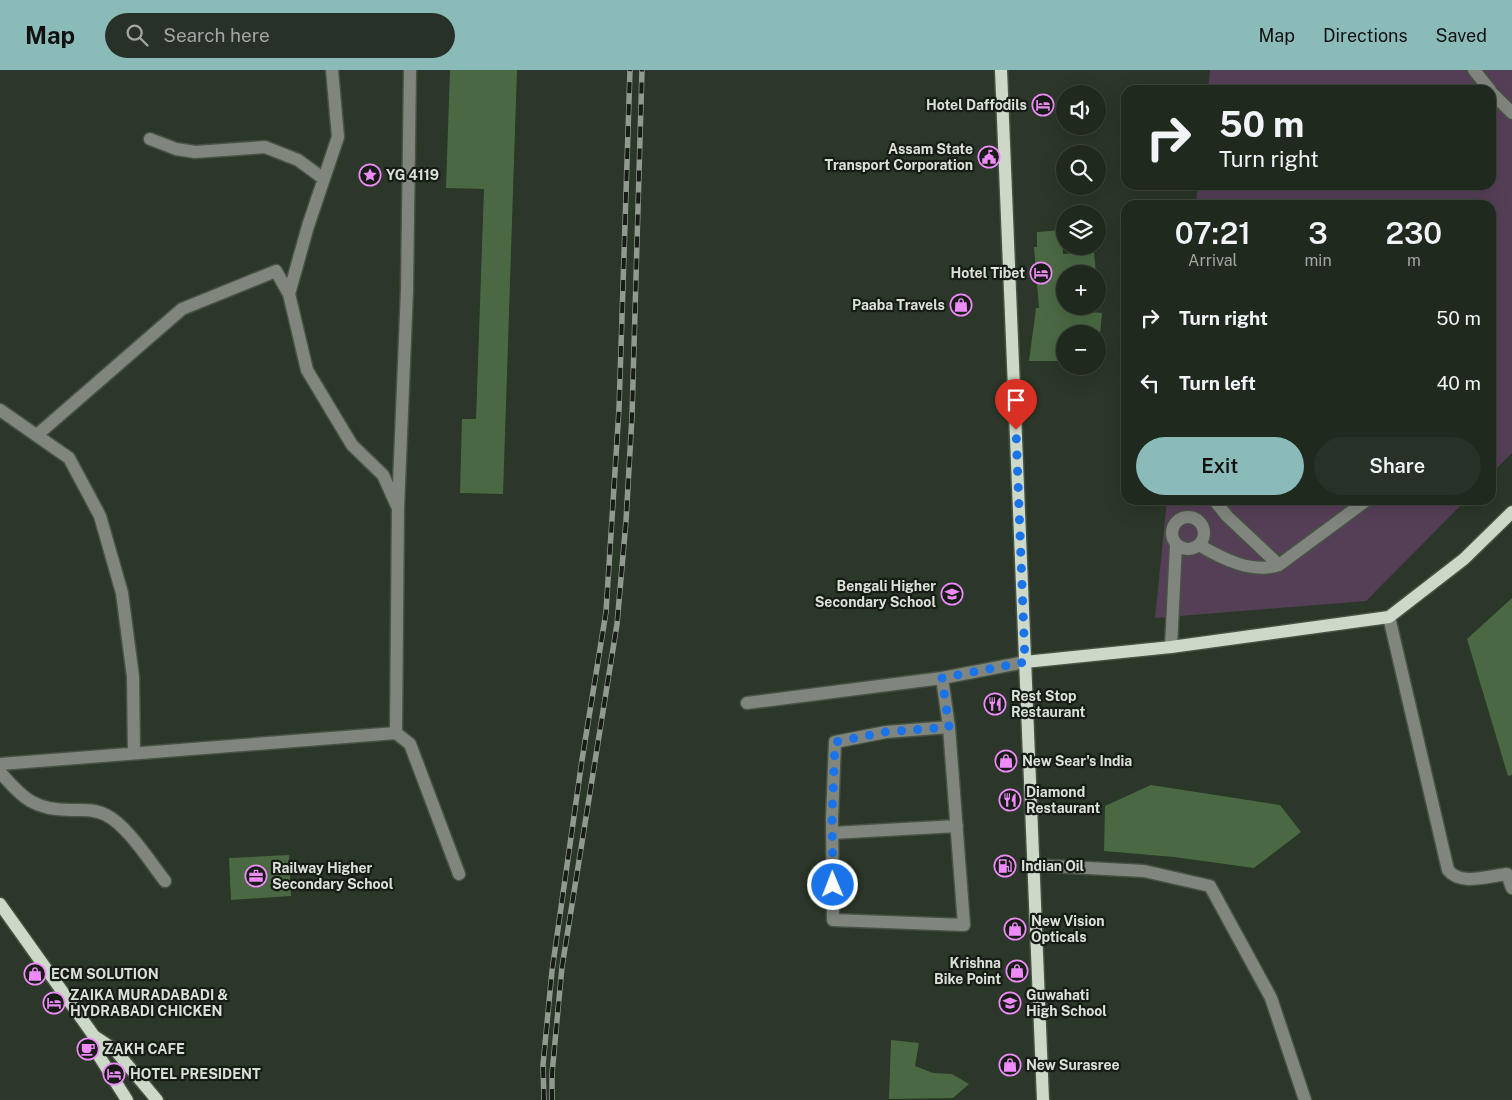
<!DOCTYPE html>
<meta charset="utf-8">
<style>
body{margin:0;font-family:"Public Sans",sans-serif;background:#283127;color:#f1f3f6;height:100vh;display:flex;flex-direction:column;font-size:19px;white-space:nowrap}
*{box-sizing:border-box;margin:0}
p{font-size:16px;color:#a2a6a4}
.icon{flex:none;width:28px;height:28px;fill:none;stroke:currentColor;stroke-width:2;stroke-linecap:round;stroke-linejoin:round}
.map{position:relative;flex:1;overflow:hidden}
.sheet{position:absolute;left:1121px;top:130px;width:375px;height:305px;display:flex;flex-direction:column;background:#20291e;border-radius:15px;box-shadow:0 5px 20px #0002,0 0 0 1px #3d453c}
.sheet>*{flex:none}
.guide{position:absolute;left:1121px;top:15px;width:375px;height:105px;border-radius:15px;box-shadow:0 5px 20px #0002,0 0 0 1px #3d453c;background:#20291e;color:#f1f3f6;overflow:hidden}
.fabs{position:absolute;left:1056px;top:15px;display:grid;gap:10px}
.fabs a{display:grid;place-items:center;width:50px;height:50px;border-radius:50%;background:#20291e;box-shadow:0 5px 20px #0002,0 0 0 1px #3d453c;font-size:25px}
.pin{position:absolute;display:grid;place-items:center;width:42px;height:42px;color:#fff;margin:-51px -21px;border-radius:50% 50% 50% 0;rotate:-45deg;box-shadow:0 0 5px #0007}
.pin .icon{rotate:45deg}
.me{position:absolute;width:55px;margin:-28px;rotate:359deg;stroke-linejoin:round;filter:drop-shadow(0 0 4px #0008)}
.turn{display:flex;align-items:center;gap:18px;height:105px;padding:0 15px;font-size:22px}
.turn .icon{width:65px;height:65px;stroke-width:2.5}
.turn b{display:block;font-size:35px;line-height:42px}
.eta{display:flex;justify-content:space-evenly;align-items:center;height:85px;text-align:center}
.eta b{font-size:30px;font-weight:600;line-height:35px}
.action{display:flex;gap:10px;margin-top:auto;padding:10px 15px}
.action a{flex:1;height:58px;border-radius:30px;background:#8bbbb9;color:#111;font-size:20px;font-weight:600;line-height:58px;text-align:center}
.action a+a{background:#283127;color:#f1f3f6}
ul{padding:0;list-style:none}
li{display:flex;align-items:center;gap:15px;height:65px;padding:0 15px}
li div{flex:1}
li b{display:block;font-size:19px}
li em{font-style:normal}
header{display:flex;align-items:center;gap:30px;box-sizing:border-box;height:70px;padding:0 25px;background:#8bbbb9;color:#111}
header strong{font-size:24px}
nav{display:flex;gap:28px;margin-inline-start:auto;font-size:18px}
.search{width:350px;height:45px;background:#283127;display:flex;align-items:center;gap:12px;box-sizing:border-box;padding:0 18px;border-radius:28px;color:#a2a6a4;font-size:19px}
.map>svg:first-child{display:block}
.green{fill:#553f57}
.building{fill:#4a6943}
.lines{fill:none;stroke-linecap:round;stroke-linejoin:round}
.minor-casing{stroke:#475244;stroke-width:15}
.major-casing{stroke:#475244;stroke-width:15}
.minor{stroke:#80867e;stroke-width:12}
.major{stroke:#ccd9c9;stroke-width:12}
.rail-casing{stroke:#919a8e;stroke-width:5.5}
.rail{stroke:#171d16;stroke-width:4;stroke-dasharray:11;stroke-linecap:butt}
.route{stroke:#1a73e8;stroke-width:9;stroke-dasharray:0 16.2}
.labels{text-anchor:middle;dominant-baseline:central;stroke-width:4.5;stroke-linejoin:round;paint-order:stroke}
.poi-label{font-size:14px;font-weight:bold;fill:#dae2d8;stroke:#171d16;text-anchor:start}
</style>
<header>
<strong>Map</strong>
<div class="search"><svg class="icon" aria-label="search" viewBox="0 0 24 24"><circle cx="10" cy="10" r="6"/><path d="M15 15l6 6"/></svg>Search here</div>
<nav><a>Map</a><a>Directions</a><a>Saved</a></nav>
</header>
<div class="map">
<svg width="1512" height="1030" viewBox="0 0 1512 1030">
<rect width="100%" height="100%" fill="#2b3728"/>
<!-- green -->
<path class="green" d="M 1210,0 L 1512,0 L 1512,383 L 1491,404 L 1491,135 L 1196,135 L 1198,115 L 1491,115 L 1491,20 L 1208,20 Z
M 1167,430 L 1466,430 L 1366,531 L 1155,548 Z"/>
<!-- building -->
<path class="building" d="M 450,0 L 517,0 L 503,424 L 460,423 L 462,349 L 476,349 L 484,119 L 446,118 Z
M 1062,160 L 1063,184 L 1094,182 L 1096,204 L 1065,204 L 1065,240 L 1102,243 L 1100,264 L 1065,264 L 1065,291 L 1029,291 L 1036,238 L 1039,238 L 1034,177 L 1037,177 L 1037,162 Z
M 1512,528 L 1512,705 L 1508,706 L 1467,569 Z
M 1151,715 L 1280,735 L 1301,762 L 1254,798 L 1174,787 L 1104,781 L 1105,736 Z
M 289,785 L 291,826 L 231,830 L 229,788 Z
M 891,970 L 919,973 L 915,996 L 933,1003 L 952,1004 L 969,1014 L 953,1028 L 889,1029 Z"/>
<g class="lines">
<!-- minor casing -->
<g class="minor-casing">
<path id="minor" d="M 332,0 L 338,67 L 308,156 L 289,224 L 307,300 L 352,375 L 383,405 L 397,436
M 1474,0 L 1490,20
M 1491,22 L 1512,43
M 150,69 L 176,79 L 195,82 L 265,77 L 298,90 L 324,109
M 0,340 L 69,388 L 100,446 L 122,523 L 133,607 L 134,683
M 37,365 L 182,239 L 276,201 L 289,224
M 1214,430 L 1227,446 L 1279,495
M1172 463a16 16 0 1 1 32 0a16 16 0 1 1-32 0Z
M 1199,475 C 1223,489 1252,504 1279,495 L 1367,430
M 1389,547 L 1448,800 C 1460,816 1489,806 1507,804 L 1512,818
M 1171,577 L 1176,475
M 942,608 L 949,657 L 964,855 L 833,850 L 832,749 L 835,672 L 886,662 L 949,657
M 747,633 L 942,608 L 1025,592
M 396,663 L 398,438 L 407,220 L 410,0
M 0,694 L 396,663 L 410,674 L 459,804
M 0,702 C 23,729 35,740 71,740 C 83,740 95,739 106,745 C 127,755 150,792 165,811
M 832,763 L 957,756
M 1032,795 L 1144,801 L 1210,816 L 1271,928 L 1305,1030"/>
</g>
<!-- major casing -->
<g class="major-casing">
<path id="major" d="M 1001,0 L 1043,1030
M 1025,592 L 1171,577 L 1389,547 L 1464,489 L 1512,442
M 0,834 L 94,966 L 115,980 L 157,1030
M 94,966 L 99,986 L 127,1030"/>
</g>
<!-- minor -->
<use href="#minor" class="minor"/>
<!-- major -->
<use href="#major" class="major"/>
<!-- rail casing -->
<g class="rail-casing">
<path id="rail" d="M 544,1030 L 543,995 L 552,901 L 582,690 L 606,542 L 619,339 L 630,0
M 552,1030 L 552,1004 L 562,897 L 617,554 L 626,451 L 632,346 L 642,0"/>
</g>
<!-- rail -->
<use href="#rail" class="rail"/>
</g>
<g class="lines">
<!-- route -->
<path class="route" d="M 833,815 L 832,749 L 835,672 L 886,662 L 949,657 L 942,608 L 1025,592 L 1016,360"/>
</g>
<!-- icons -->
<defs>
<g id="hotel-ring" transform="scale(1.125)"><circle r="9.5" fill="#171d16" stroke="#ee8bf8" stroke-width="1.5"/><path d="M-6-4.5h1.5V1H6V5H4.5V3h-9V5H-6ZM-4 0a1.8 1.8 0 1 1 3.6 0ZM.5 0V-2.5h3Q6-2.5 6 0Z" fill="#ee8bf8"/></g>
<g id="civic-ring" transform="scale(1.125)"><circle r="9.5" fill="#171d16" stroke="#ee8bf8" stroke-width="1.5"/><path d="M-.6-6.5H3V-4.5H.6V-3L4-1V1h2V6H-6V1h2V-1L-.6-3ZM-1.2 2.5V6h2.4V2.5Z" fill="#ee8bf8"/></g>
<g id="sight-ring" transform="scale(1.125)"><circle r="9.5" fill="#171d16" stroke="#ee8bf8" stroke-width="1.5"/><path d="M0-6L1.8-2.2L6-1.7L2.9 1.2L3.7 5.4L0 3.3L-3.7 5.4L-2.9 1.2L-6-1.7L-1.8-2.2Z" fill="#ee8bf8"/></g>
<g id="shop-ring" transform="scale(1.125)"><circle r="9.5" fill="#171d16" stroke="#ee8bf8" stroke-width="1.5"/><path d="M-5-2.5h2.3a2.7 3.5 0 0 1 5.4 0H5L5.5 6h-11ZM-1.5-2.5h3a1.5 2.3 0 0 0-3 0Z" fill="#ee8bf8"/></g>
<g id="school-ring" transform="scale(1.125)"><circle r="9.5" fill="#171d16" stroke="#ee8bf8" stroke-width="1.5"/><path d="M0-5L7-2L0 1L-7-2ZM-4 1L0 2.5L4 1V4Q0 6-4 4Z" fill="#ee8bf8"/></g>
<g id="restaurant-ring" transform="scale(1.125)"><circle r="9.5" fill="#171d16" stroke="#ee8bf8" stroke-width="1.5"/><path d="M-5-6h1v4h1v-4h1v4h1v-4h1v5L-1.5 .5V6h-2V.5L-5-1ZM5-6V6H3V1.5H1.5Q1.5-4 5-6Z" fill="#ee8bf8"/></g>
<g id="fuel-ring" transform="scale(1.125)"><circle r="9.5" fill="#171d16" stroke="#ee8bf8" stroke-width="1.5"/><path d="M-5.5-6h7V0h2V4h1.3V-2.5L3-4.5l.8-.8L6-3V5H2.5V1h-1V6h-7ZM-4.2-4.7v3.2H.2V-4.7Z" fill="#ee8bf8"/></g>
<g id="office-ring" transform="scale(1.125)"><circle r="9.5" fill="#171d16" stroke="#ee8bf8" stroke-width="1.5"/><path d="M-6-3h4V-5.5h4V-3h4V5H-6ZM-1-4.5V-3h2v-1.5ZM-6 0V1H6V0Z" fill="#ee8bf8"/></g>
<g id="cafe-ring" transform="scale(1.125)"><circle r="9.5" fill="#171d16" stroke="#ee8bf8" stroke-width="1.5"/><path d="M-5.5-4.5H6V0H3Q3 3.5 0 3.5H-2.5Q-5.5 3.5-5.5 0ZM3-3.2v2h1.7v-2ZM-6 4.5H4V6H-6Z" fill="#ee8bf8"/></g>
</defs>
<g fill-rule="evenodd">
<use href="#hotel-ring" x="1043" y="35"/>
<use href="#civic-ring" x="989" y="87"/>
<use href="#sight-ring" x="370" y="105"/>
<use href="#hotel-ring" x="1041" y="203"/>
<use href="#shop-ring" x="961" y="235"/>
<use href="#school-ring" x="952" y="524"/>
<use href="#restaurant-ring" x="995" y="634"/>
<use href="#shop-ring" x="1006" y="691"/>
<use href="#restaurant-ring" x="1010" y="730"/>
<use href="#fuel-ring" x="1005" y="796"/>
<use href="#office-ring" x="256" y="806"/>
<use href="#shop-ring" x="1015" y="859"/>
<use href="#shop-ring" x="1017" y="901"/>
<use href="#shop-ring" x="35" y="904"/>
<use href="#hotel-ring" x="54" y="933"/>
<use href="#school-ring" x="1010" y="933"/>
<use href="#cafe-ring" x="88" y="979"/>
<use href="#shop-ring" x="1010" y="995"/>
<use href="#hotel-ring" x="114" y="1004"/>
</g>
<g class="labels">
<!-- poi labels -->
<g class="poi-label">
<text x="1027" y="35" text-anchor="end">Hotel Daffodils</text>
<text x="973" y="79" text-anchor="end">Assam State<tspan x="973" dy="16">Transport Corporation</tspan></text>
<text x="386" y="105">YG 4119</text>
<text x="1025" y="203" text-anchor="end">Hotel Tibet</text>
<text x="945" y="235" text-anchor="end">Paaba Travels</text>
<text x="936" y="516" text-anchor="end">Bengali Higher<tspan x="936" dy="16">Secondary School</tspan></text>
<text x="1011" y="626">Rest Stop<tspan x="1011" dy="16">Restaurant</tspan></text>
<text x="1022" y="691">New Sear's India</text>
<text x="1026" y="722">Diamond<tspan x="1026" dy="16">Restaurant</tspan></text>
<text x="1021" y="796">Indian Oil</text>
<text x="272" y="798">Railway Higher<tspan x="272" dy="16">Secondary School</tspan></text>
<text x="1031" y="851">New Vision<tspan x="1031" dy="16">Opticals</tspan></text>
<text x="1001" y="893" text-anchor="end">Krishna<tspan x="1001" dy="16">Bike Point</tspan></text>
<text x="51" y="904">ECM SOLUTION</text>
<text x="70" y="925">ZAIKA MURADABADI &amp;<tspan x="70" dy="16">HYDRABADI CHICKEN</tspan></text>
<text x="1026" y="925">Guwahati<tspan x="1026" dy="16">High School</tspan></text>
<text x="104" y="979">ZAKH CAFE</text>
<text x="1026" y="995">New Surasree</text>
<text x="130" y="1004">HOTEL PRESIDENT</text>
</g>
</g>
</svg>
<div class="fabs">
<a><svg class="icon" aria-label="sound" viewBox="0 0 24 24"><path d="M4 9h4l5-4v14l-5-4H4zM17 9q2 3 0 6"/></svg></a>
<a><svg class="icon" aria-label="search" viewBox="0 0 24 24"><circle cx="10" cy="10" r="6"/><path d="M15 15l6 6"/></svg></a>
<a><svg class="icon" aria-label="layers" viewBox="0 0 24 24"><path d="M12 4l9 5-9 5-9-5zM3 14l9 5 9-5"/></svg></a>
<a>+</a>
<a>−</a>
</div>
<div class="pin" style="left:1016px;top:360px;background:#d93025"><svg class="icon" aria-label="arrive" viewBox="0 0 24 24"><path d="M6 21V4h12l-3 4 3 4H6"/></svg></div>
<svg class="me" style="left:833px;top:815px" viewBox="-20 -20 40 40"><circle r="17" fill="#1a73e8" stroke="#fff" stroke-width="3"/><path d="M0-11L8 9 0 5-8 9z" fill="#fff"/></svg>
<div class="guide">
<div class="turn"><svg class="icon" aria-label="right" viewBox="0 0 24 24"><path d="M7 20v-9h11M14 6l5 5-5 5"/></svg><div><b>50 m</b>Turn right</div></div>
</div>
<section class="sheet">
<div class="eta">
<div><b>07:21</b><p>Arrival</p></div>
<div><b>3</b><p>min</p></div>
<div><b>230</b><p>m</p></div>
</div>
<ul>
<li><svg class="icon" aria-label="right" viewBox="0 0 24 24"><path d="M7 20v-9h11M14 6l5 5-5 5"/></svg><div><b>Turn right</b></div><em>50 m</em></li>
<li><svg class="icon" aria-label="left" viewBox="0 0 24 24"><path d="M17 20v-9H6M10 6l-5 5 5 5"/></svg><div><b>Turn left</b></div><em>40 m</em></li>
</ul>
<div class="action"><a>Exit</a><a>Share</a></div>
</section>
</div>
